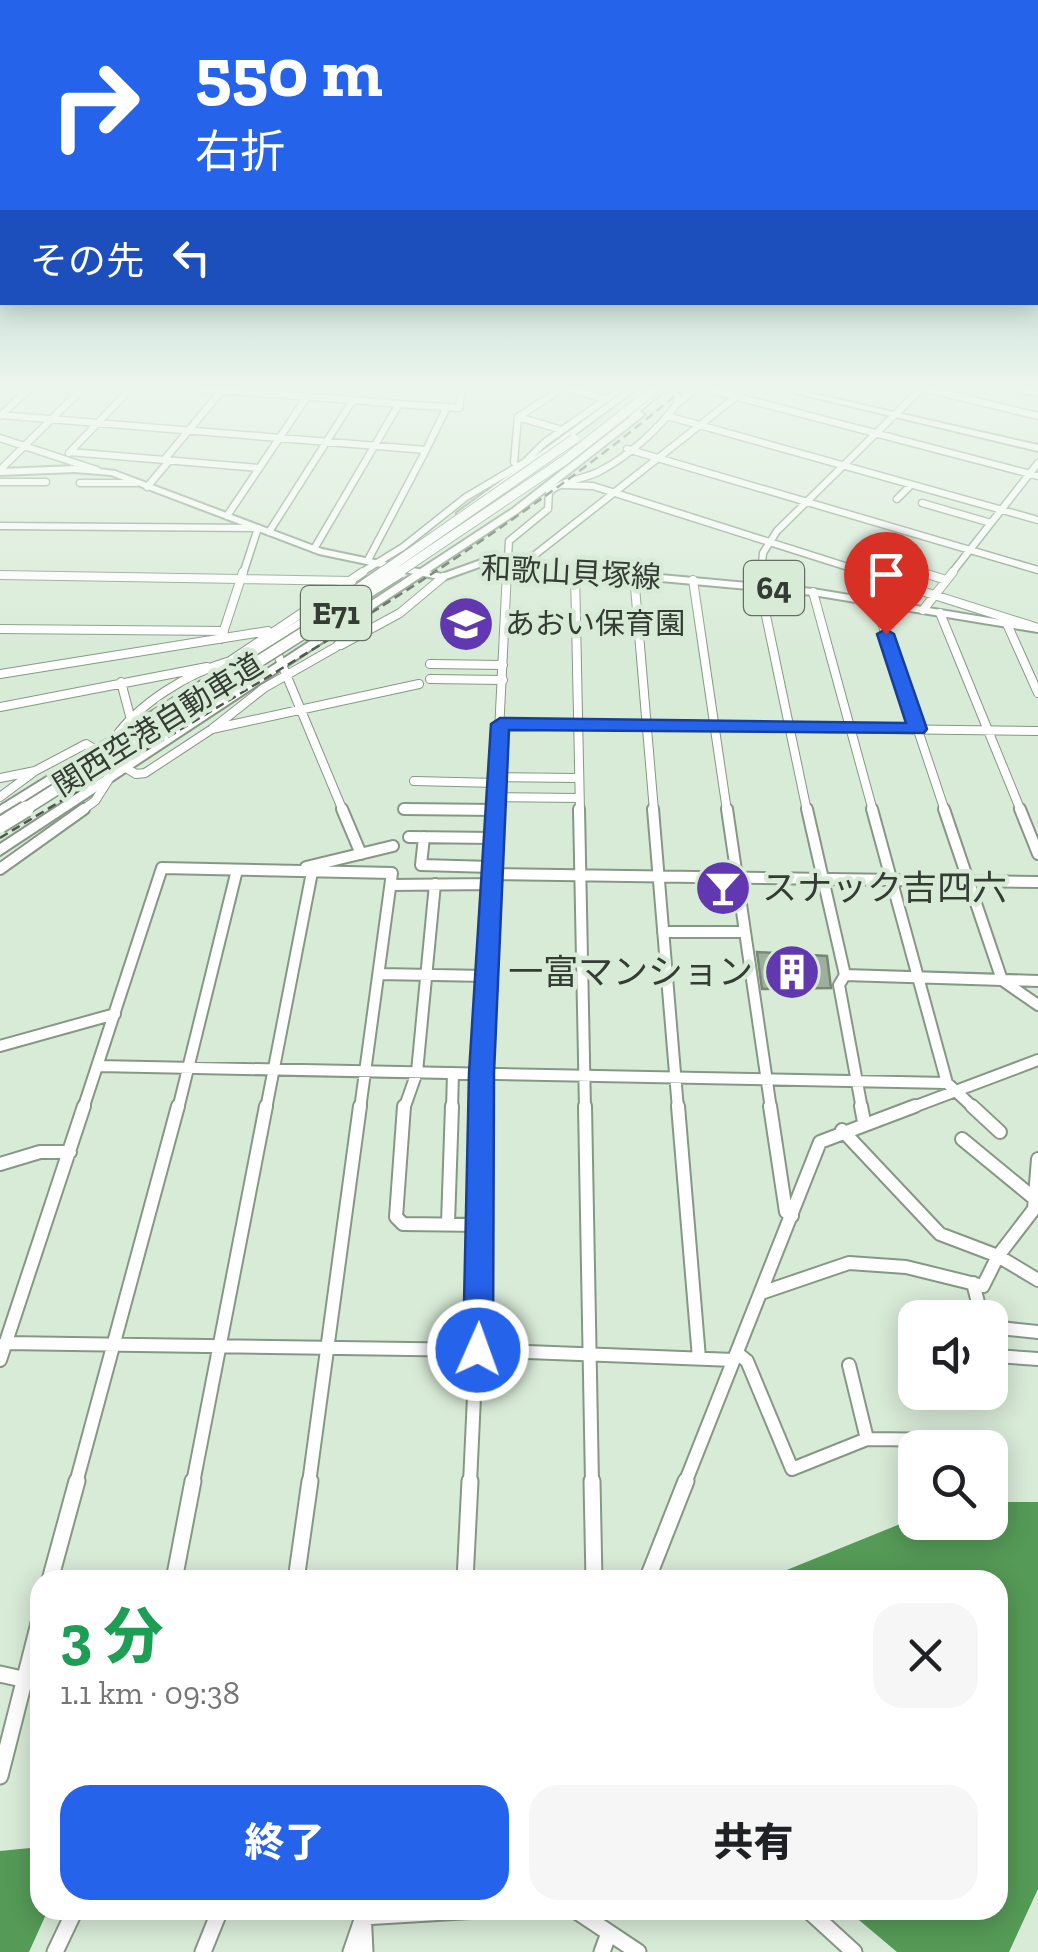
<!DOCTYPE html>
<html lang="ja">
<meta charset="utf-8">
<style>
body{margin:0;font-family:"Zilla Slab","Noto Sans JP",serif;background:#f6f6f6;color:#202124;height:100vh;display:flex;flex-direction:column;font-size:38px;white-space:nowrap}
*{box-sizing:border-box;margin:0}
p{font-size:32px;color:#757577}
.icon{flex:none;width:55px;height:55px;fill:none;stroke:currentColor;stroke-width:2;stroke-linecap:round;stroke-linejoin:round}
.map{position:relative;flex:1;overflow:hidden}
.sheet{position:absolute;left:30px;top:1570px;width:978px;height:350px;display:flex;flex-direction:column;background:#fff;border-radius:30px;box-shadow:0 5px 25px #0003}
.sheet>*{flex:none}
.top-card{position:absolute;left:0px;top:0px;width:1040px;height:305px;box-shadow:0 5px 25px #0003;background:#2563eb;color:#fff;overflow:hidden}
.fabs{position:absolute;left:898px;top:1300px;display:grid;gap:20px}
.fabs a{display:grid;place-items:center;width:110px;height:110px;border-radius:20px;background:#fff;box-shadow:0 5px 25px #0003;font-size:50px}
.pin{position:absolute;display:grid;place-items:center;width:85px;height:85px;color:#fff;margin:-102px -42px;border-radius:50% 50% 50% 0;rotate:-45deg;box-shadow:0 0 10px #0007}
.pin .icon{rotate:45deg}
.me{position:absolute;width:110px;margin:-55px;rotate:2deg;stroke-linejoin:round;filter:drop-shadow(0 0 8px #0008)}
.turn{display:flex;align-items:center;gap:35px;height:210px;padding:0 30px;font-size:45px}
.turn .icon{width:130px;height:130px;stroke-width:2.5}
.turn b{display:block;font-size:70px;line-height:85px}
.then{display:flex;align-items:center;height:95px;padding:0 30px;background:#0003;gap:20px;font-size:38px}
.round{display:grid;place-items:center;flex:none;width:105px;height:105px;border-radius:30px;background:#f6f6f6}
.head{display:flex;align-items:center;justify-content:space-between;height:170px;padding:0 30px}
h1{font-size:60px;font-weight:800;line-height:75px;color:#1e9e55}
.action{display:flex;gap:20px;margin-top:auto;padding:20px 30px}
.action a{flex:1;height:115px;border-radius:30px;background:#2563eb;color:#fff;font-size:40px;font-weight:800;line-height:115px;text-align:center}
.action a+a{background:#f6f6f6;color:#202124}
.map>svg:first-child{display:block}
.water{fill:#559a57}
.building{fill:#9eb09d;stroke:#768876;stroke-width:2.5}
.lines{fill:none;stroke-linecap:round;stroke-linejoin:round}
.minor-far4-casing{stroke:#869885;stroke-width:9}
.minor-far3-casing{stroke:#869885;stroke-width:10}
.minor-far2-casing{stroke:#869885;stroke-width:14}
.minor-far1-casing{stroke:#869885;stroke-width:16}
.minor-casing{stroke:#869885;stroke-width:19}
.major-casing{stroke:#869885;stroke-width:4}
.highway-casing{stroke:#869885;stroke-width:4}
.minor-far4{stroke:#fff;stroke-width:6}
.minor-far3{stroke:#fff;stroke-width:8}
.minor-far2{stroke:#fff;stroke-width:10}
.minor-far1{stroke:#fff;stroke-width:12}
.minor{stroke:#fff;stroke-width:15}
.major{fill:#fff;fill-rule:evenodd}
.highway{fill:#fff;fill-rule:evenodd}
.rail{stroke:#4e584e;stroke-width:2.5;stroke-dasharray:9 5;stroke-linecap:butt}
.highway-bridge-far2-casing{stroke:#869885;stroke-width:11;stroke-linecap:butt}
.highway-bridge-far1-casing{stroke:#869885;stroke-width:14;stroke-linecap:butt}
.highway-bridge-casing{stroke:#869885;stroke-width:19;stroke-linecap:butt}
.highway-bridge-far2{stroke:#fff;stroke-width:9}
.highway-bridge-far1{stroke:#fff;stroke-width:11}
.highway-bridge{stroke:#fff;stroke-width:15}
.route{fill:#2563eb;stroke:#184099;stroke-width:2.5}
.labels{text-anchor:middle;dominant-baseline:central;stroke-width:9;stroke-linejoin:round;paint-order:stroke}
.far-street-label{font-size:30px;fill:#343c34;stroke:#d8ebd7}
.far-poi-label{font-size:30px;fill:#343c34;stroke:#d8ebd7;text-anchor:start}
.shield{fill:#d8ebd7;stroke:#657065;stroke-width:2.5}
.shield-label{font-size:32px;font-weight:bold;fill:#343c34}
.poi-label{font-size:35px;fill:#343c34;stroke:#d8ebd7;text-anchor:start}
</style>
<div class="map">
<svg width="1038" height="1952" viewBox="0 0 1038 1952">
<rect width="100%" height="100%" fill="#d8ebd7"/>
<!-- water -->
<path class="water" d="M 990,1502 L 1038,1502 L 1038,1889 L 1009,1952 L 897,1952 L 847,1910 L 998,1910 L 998,1580 L 762,1580 L 915,1518 L 915,1522 L 990,1522 Z
M 40,1847 L 40,1910 L 48,1910 L 29,1952 L 0,1952 L 0,1851 Z"/>
<!-- building -->
<path class="building" d="M 757,952 L 827,956 L 831,988 L 762,989 Z"/>
<g class="lines">
<!-- minor-far4 casing -->
<g class="minor-far4-casing">
<path id="minor-far4" d="M 151,385 L 353,400
M 910,385 L 1038,416
M 562,387 L 605,399
M 1017,388 L 1038,393
M 677,404 L 697,388 L 704,388 L 1038,476
M 0,415 L 426,450 L 368,560
M 0,416 L 33,385
M 667,416 L 1038,520
M 518,417 L 562,430
M 0,438 L 97,470
M 627,449 L 1038,570
M 426,450 L 447,407
M 70,452 L 259,468
M 69,453 L 134,385
M 164,460 L 224,388
M 514,462 L 518,417 L 567,385
M 0,470 L 86,385
M 0,482 L 46,482
M 80,483 L 136,483
M 564,485 L 593,486 L 870,574
M 147,487 L 169,461
M 897,499 L 911,485
M 922,503 L 991,523
M 227,516 L 315,385
M 0,526 L 258,528 L 243,574
M 269,532 L 353,400 L 399,404
M 314,549 L 399,404 L 459,408 L 462,385
M 522,565 L 751,385
M 909,568 L 928,574
M 575,570 L 575,574
M 859,570 L 875,552
M 359,574 L 403,547 L 466,497 L 525,462 L 544,443 L 626,385
M 507,574 L 509,541 L 548,509 L 549,492 C 565,479 583,480 600,471 C 629,456 660,428 678,402 L 675,385
M 761,574 L 763,553 L 777,531 L 925,385
M 951,574 L 1038,463"/>
</g>
<!-- minor-far3 casing -->
<g class="minor-far3-casing">
<path id="minor-far3" d="M 575,572 L 580,811
M 761,572 L 760,587 L 807,811
M 862,572 L 1038,628
M 921,572 L 946,580
M 0,575 L 352,581
M 634,575 L 654,811
M 693,580 L 727,811
M 813,592 L 873,811
M 875,602 L 945,811
M 923,610 L 953,572
M 940,613 L 1021,811
M 1007,624 L 1038,693
M 0,629 L 224,631
M 221,639 L 243,572
M 341,645 L 400,613 L 443,577
M 430,664 L 503,665
M 0,674 L 268,631 L 343,811
M 430,679 L 503,680
M 121,682 L 130,716
M 0,707 L 207,667
M 500,724 L 1038,731
M 212,729 L 264,688 L 336,647 L 369,609
M 114,739 C 139,703 188,673 230,661 L 363,572
M 497,777 L 579,778
M 0,778 L 35,771
M 414,781 L 497,783
M 0,797 L 35,771 L 86,744 L 136,774 L 145,773 L 212,729 L 419,684
M 496,797 L 579,798
M 404,809 L 495,810
M 81,811 L 95,801 L 109,779
M 495,811 L 507,572"/>
</g>
<!-- minor-far2 casing -->
<g class="minor-far2-casing">
<path id="minor-far2" d="M 342,809 L 361,854
M 404,809 L 495,810
M 579,809 L 585,1109
M 653,809 L 678,1109
M 727,809 L 771,1109
M 807,809 L 845,975 L 1038,981
M 872,809 L 947,1083 L 975,1109
M 944,809 L 1002,980 L 1038,1005
M 1020,809 L 1038,854
M 409,837 L 494,838
M 424,837 L 421,865 L 492,867
M 306,867 L 393,846
M 0,869 L 84,809
M 492,874 L 1038,882
M 391,885 L 491,884
M 663,932 L 744,932
M 379,974 L 487,976
M 845,975 L 839,985 L 862,1109
M 0,1046 L 115,1014
M 98,1066 L 947,1083
M 83,1109 L 162,868 L 392,873 L 360,1109
M 178,1109 L 237,870
M 266,1109 L 313,867
M 404,1109 L 417,1072 L 435,884
M 452,1109 L 453,1073
M 481,1109 L 495,809
M 908,1109 L 1038,1060"/>
</g>
<!-- minor-far1 casing -->
<g class="minor-far1-casing">
<path id="minor-far1" d="M 404,1106 L 396,1217 L 403,1224 L 482,1225
M 585,1106 L 592,1483
M 678,1106 L 699,1358
M 770,1106 L 786,1212 L 792,1216
M 861,1106 L 864,1122
M 972,1106 L 1000,1132
M 842,1130 L 940,1234 L 998,1256 L 1038,1280
M 962,1139 L 1035,1199
M 0,1164 L 40,1152 L 70,1152
M 448,1223 L 452,1106
M 973,1283 L 982,1318
M 761,1293 L 849,1263 L 906,1267 L 983,1286 L 998,1256 L 1034,1209 L 1038,1159
M 990,1327 L 1038,1332
M 5,1343 L 478,1350 L 734,1360
M 737,1353 L 747,1361 L 792,1469 L 867,1439 L 954,1440
M 0,1360 L 84,1106
M 990,1360 L 995,1356 L 1038,1359
M 849,1365 L 867,1439
M 76,1483 L 178,1106
M 193,1483 L 266,1106
M 309,1483 L 360,1106
M 470,1483 L 482,1225 L 481,1106
M 685,1483 L 820,1142 L 915,1106"/>
</g>
<!-- minor casing -->
<g class="minor-casing">
<path id="minor" d="M 592,1481 L 594,1580
M 50,1580 L 77,1481
M 174,1580 L 193,1481
M 296,1580 L 310,1481
M 465,1580 L 470,1481
M 647,1580 L 686,1481
M 0,1674 L 40,1683
M 0,1776 L 40,1619
M 363,1910 L 365,1952
M 575,1910 L 638,1952
M 808,1910 L 854,1952
M 55,1952 L 75,1910
M 203,1952 L 220,1910
M 351,1952 L 363,1917 L 479,1910
M 602,1952 L 609,1933"/>
</g>
<!-- major casing -->
<g class="major-casing">
<path id="major" d="M 75,466 L 115,471 L 322,549 L 442,574 L 481,560 L 509,561 L 813,589 L 1038,626 L 1038,632 L 813,595 L 509,567 L 482,566 L 443,580 L 319,554 L 111,475 L 75,472 L 0,475 L 0,469 Z"/>
</g>
<!-- highway casing -->
<g class="highway-casing">
<path id="highway" d="M 633,385 L 642,385 L 463,517 L 457,517 L 457,513 Z
M 662,385 L 670,385 L 640,411 L 644,414 L 643,416 L 518,513 L 0,855 L 0,844 L 512,509 L 630,417 L 627,415 L 628,413 Z
M 762,385 L 775,385 L 1038,445 L 1038,451 Z
M 373,574 L 382,576 L 0,816 L 0,806 Z"/>
</g>
<!-- minor-far4 -->
<use href="#minor-far4" class="minor-far4"/>
<!-- minor-far3 -->
<use href="#minor-far3" class="minor-far3"/>
<!-- minor-far2 -->
<use href="#minor-far2" class="minor-far2"/>
<!-- minor-far1 -->
<use href="#minor-far1" class="minor-far1"/>
<!-- minor -->
<use href="#minor" class="minor"/>
<!-- major -->
<use href="#major" class="major"/>
<!-- highway -->
<use href="#highway" class="highway"/>
<!-- rail -->
<path class="rail" d="M 0,838 C 235,694 476,564 688,385"/>
<!-- highway-bridge-far2 casing -->
<g class="highway-bridge-far2-casing">
<path id="highway-bridge-far2" d="M 380,574 L 574,439
M 396,574 L 565,460 L 660,385"/>
</g>
<!-- highway-bridge-far1 casing -->
<g class="highway-bridge-far1-casing">
<path id="highway-bridge-far1" d="M 365,585 L 384,572
M 22,811 L 400,572"/>
</g>
<!-- highway-bridge casing -->
<g class="highway-bridge-casing">
<path id="highway-bridge" d="M 0,825 L 26,809"/>
</g>
<!-- highway-bridge-far2 -->
<use href="#highway-bridge-far2" class="highway-bridge-far2"/>
<!-- highway-bridge-far1 -->
<use href="#highway-bridge-far1" class="highway-bridge-far1"/>
<!-- highway-bridge -->
<use href="#highway-bridge" class="highway-bridge"/>
</g>
<!-- sky -->
<linearGradient id="sky" x2="0" y2="1"><stop stop-color="#6daaae"/><stop offset="0.59" stop-color="#edf6ed"/><stop offset="1" stop-color="#edf6ed" stop-opacity="0"/></linearGradient>
<rect width="1038" height="658" fill="url(#sky)"/>
<!-- route -->
<path class="route" d="M 886,629 L 894,634 L 927,729 L 924,733 L 509,730 L 494,1073 L 493,1350 L 488,1361 L 478,1365 L 468,1361 L 463,1350 L 469,1073 L 491,724 L 500,718 L 906,723 L 877,634 Z"/>
<!-- icons -->
<defs>
<g id="school-disc" transform="scale(2.875)"><circle r="9.5" fill="#6238b0" stroke="#d8ebd7"/><path d="M0-5L7-2L0 1L-7-2ZM-4 1L0 2.5L4 1V4Q0 6-4 4Z" fill="#fff"/></g>
<g id="bar-disc" transform="scale(2.875)"><circle r="9.5" fill="#6238b0" stroke="#d8ebd7"/><path d="M-6-5H6L.8 .8V4.5H3.5V6h-7V4.5H-.8V.8Z" fill="#fff"/></g>
<g id="building-disc" transform="scale(2.875)"><circle r="9.5" fill="#6238b0" stroke="#d8ebd7"/><path d="M-4-6H4V6H1V3H-1V6H-4ZM-2.5-4.3h1.7v1.8h-1.7ZM.8-4.3h1.7v1.8H.8ZM-2.5-1h1.7V.8h-1.7ZM.8-1h1.7V.8H.8Z" fill="#fff"/></g>
</defs>
<g fill-rule="evenodd">
<use href="#school-disc" x="466" y="624"/>
<use href="#bar-disc" x="723" y="888"/>
<use href="#building-disc" x="792" y="972"/>
</g>
<g class="labels">
<!-- far-street labels -->
<g class="far-street-label">
<text transform="translate(571 573) rotate(3)">和歌山貝塚線</text>
<text transform="translate(158 725) rotate(-32)">関西空港自動車道</text>
</g>
<!-- far-poi labels -->
<g class="far-poi-label">
<text x="505" y="624">あおい保育園</text>
</g>
<!-- shield labels -->
<g class="shield">
<rect x="744" y="561" width="60" height="54" rx="8"/>
<rect x="301" y="586" width="70" height="54" rx="8"/>
</g>
<g class="shield-label">
<text x="774" y="588">64</text>
<text x="336" y="613">E71</text>
</g>
<!-- poi labels -->
<g class="poi-label">
<text x="762" y="888">スナック吉四六</text>
<text x="753" y="972" text-anchor="end">一富マンション</text>
</g>
</g>
</svg>
<div class="fabs">
<a><svg class="icon" aria-label="sound" viewBox="0 0 24 24"><path d="M4 9h4l5-4v14l-5-4H4zM17 9q2 3 0 6"/></svg></a>
<a><svg class="icon" aria-label="search" viewBox="0 0 24 24"><circle cx="10" cy="10" r="6"/><path d="M15 15l6 6"/></svg></a>
</div>
<div class="pin" style="left:886px;top:634px;background:#d93025"><svg class="icon" aria-label="arrive" viewBox="0 0 24 24"><path d="M6 21V4h12l-3 4 3 4H6"/></svg></div>
<svg class="me" style="left:478px;top:1350px" viewBox="-20 -20 40 40"><circle r="17" fill="#2563eb" stroke="#fff" stroke-width="3"/><path d="M0-11L8 9 0 5-8 9z" fill="#fff"/></svg>
<div class="top-card">
<div class="turn"><svg class="icon" aria-label="right" viewBox="0 0 24 24"><path d="M7 20v-9h11M14 6l5 5-5 5"/></svg><div><b>550 m</b>右折</div></div>
<div class="then">その先<svg class="icon" aria-label="left" viewBox="0 0 24 24"><path d="M17 20v-9H6M10 6l-5 5 5 5"/></svg></div>
</div>
<section class="sheet">
<div class="head"><div><h1>3 分</h1><p>1.1 km · 09:38</p></div><a class="round"><svg class="icon" aria-label="close" viewBox="0 0 24 24"><path d="M6 6l12 12M18 6L6 18"/></svg></a></div>
<div class="action"><a>終了</a><a>共有</a></div>
</section>
</div>
